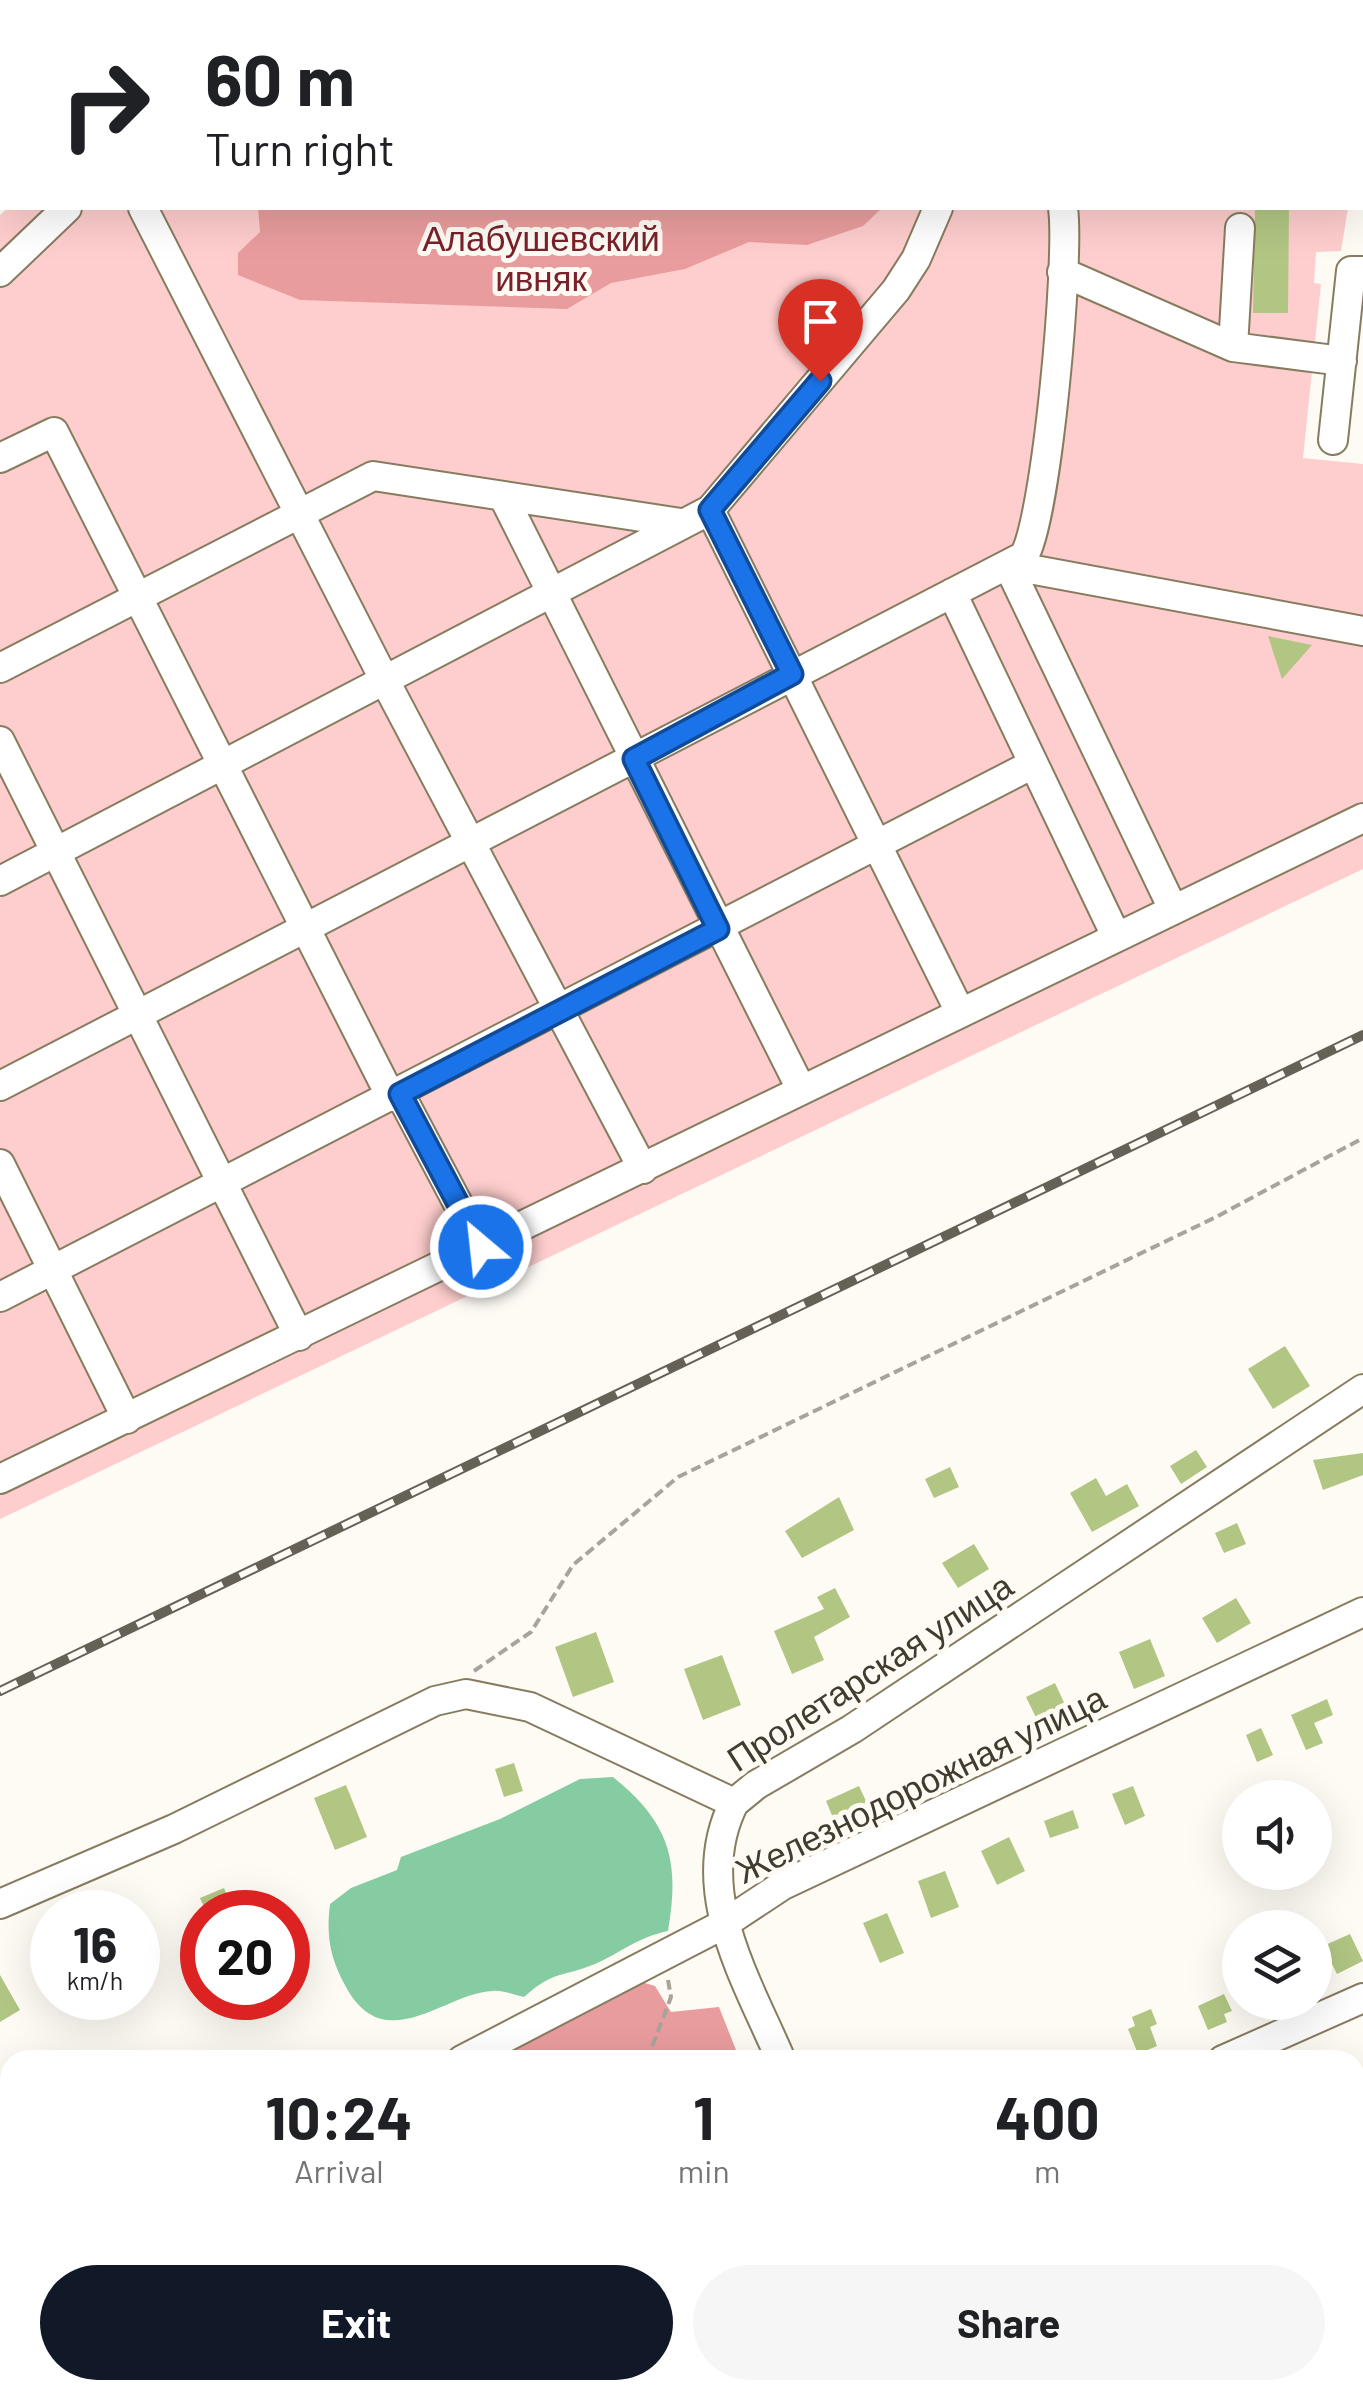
<!DOCTYPE html>
<meta charset="utf-8">
<style>
body{margin:0;font-family:Barlow,sans-serif;background:#f6f6f6;color:#202124;height:100vh;display:flex;flex-direction:column;font-size:38px;white-space:nowrap}
*{box-sizing:border-box;margin:0}
p{font-size:32px;color:#757577}
.icon{flex:none;width:55px;height:55px;fill:none;stroke:currentColor;stroke-width:2;stroke-linecap:round;stroke-linejoin:round}
.map{position:relative;flex:1;overflow:hidden}
.panel{position:absolute;left:0px;top:2050px;width:1365px;height:350px;display:flex;flex-direction:column;background:#fff;border-radius:30px 30px 0 0;box-shadow:0 10px 40px #0002}
.panel>*{flex:none}
.hud{position:absolute;left:0px;top:0px;width:1365px;height:210px;box-shadow:0 10px 40px #0002;background:#fff;color:#202124;overflow:hidden}
.tools{position:absolute;left:1222px;top:1780px;display:grid;gap:20px}
.tools a{display:grid;place-items:center;width:110px;height:110px;border-radius:50%;background:#fff;box-shadow:0 10px 40px #0002;font-size:50px}
.speed{position:absolute;left:30px;top:1890px;display:flex;gap:20px;font-size:50px;font-weight:700;text-align:center}
.speed>*{display:grid;place-content:center;width:130px;height:130px;border-radius:50%;background:#fff;box-shadow:0 10px 40px #0002;line-height:1}
.speed small{font-size:25px;font-weight:400}
.speed .limit{border:15px solid #d22;background:#fff;color:#111}
.pin{position:absolute;display:grid;place-items:center;width:85px;height:85px;color:#fff;margin:-102px -42px;border-radius:50% 50% 50% 0;rotate:-45deg;box-shadow:0 0 10px #0007}
.pin .icon{rotate:45deg}
.me{position:absolute;width:110px;margin:-55px;rotate:332deg;stroke-linejoin:round;filter:drop-shadow(0 0 8px #0008)}
.turn{display:flex;align-items:center;gap:35px;height:210px;padding:0 40px;font-size:45px}
.turn .icon{width:130px;height:130px;stroke-width:2.5}
.turn b{display:block;font-size:70px;line-height:85px}
.eta{display:flex;justify-content:space-evenly;align-items:center;height:170px;text-align:center}
.eta b{font-size:60px;font-weight:700;line-height:70px}
.cta{display:flex;gap:20px;margin-top:auto;padding:20px 40px}
.cta a{flex:1;height:115px;border-radius:60px;background:#111827;color:#fff;font-size:40px;font-weight:700;line-height:115px;text-align:center}
.cta a+a{background:#f6f6f6;color:#202124}
.map>svg:first-child{display:block}
.green{fill:#fecdcd}
.forest{fill:#e99c9d}
.water{fill:#85cca2}
.building{fill:#b1c683}
.lines{fill:none;stroke-linecap:round;stroke-linejoin:round}
.minor-casing{stroke:#877c5f;stroke-width:32}
.path{stroke:#a8a49b;stroke-width:4;stroke-dasharray:10 5;stroke-linecap:butt}
.minor{stroke:#fff;stroke-width:28}
.rail-casing{stroke:#666156;stroke-width:10}
.rail{stroke:#fefbf5;stroke-width:6;stroke-dasharray:19;stroke-linecap:butt}
.route-casing{stroke:#114b97;stroke-width:25}
.route{stroke:#1a73e8;stroke-width:18}
.labels{text-anchor:middle;dominant-baseline:central;stroke-width:10;stroke-linejoin:round;paint-order:stroke}
.park-label{font-size:35px;fill:#7a212b;stroke:#fefbf5}
.street-label{font-size:35px;fill:#413c2f;stroke:#fefbf5}
</style>
<div class="map">
<svg width="1363" height="2400" viewBox="0 0 1363 2400">
<rect width="100%" height="100%" fill="#fefbf5"/>
<!-- green -->
<path class="green" d="M 151,0 L 1295,0 L 150,2 Z
M 8,208 L 1348,208 L 1341,251 L 1316,252 L 1314,283 L 1321,284 L 1303,458 L 1363,464 L 1363,869 L 0,1519 L 0,215 Z"/>
<!-- forest -->
<path class="forest" d="M 337,0 L 920,0 L 920,2 L 335,2 Z
M 258,208 L 882,208 L 863,226 L 807,245 L 749,242 L 685,269 L 611,283 L 567,309 L 300,300 L 238,275 L 238,253 L 260,232 Z
M 638,1981 L 655,1986 L 671,2012 L 719,2007 L 740,2060 L 466,2060 Z"/>
<!-- water -->
<path class="water" d="M 613,1777 C 670,1823 680,1861 668,1931 C 638,1937 622,1952 595,1964 C 561,1978 556,1969 524,1997 C 514,1995 502,1990 493,1991 C 446,1992 385,2059 346,1987 C 330,1958 326,1936 330,1904 L 351,1888 L 397,1870 L 401,1857 L 500,1819 L 580,1779 Z"/>
<!-- building -->
<path class="building" d="M 1255,208 L 1289,208 L 1288,313 L 1253,313 Z
M 1268,636 L 1312,645 L 1282,679 Z
M 1285,1346 L 1310,1386 L 1273,1409 L 1248,1369 Z
M 1196,1450 L 1207,1467 L 1181,1484 L 1170,1466 Z
M 1363,1453 L 1363,1475 L 1323,1490 L 1313,1460 Z
M 950,1467 L 959,1487 L 934,1498 L 925,1479 Z
M 1096,1478 L 1106,1496 L 1127,1484 L 1139,1506 L 1092,1532 L 1070,1493 Z
M 839,1497 L 854,1530 L 802,1558 L 785,1531 Z
M 1237,1523 L 1246,1544 L 1224,1553 L 1215,1533 Z
M 974,1544 L 989,1569 L 958,1588 L 942,1563 Z
M 835,1588 L 850,1617 L 814,1637 L 824,1660 L 792,1674 L 774,1631 L 824,1609 L 817,1597 Z
M 1236,1598 L 1251,1623 L 1217,1643 L 1202,1618 Z
M 596,1632 L 614,1682 L 573,1697 L 555,1647 Z
M 1150,1639 L 1165,1676 L 1134,1689 L 1119,1652 Z
M 722,1655 L 741,1705 L 703,1720 L 684,1669 Z
M 1055,1683 L 1072,1720 L 1044,1734 L 1026,1697 Z
M 1327,1699 L 1333,1715 L 1314,1723 L 1323,1743 L 1306,1750 L 1291,1715 Z
M 1261,1728 L 1273,1755 L 1257,1762 L 1246,1735 Z
M 514,1763 L 523,1791 L 504,1797 L 495,1769 Z
M 346,1785 L 367,1837 L 335,1850 L 314,1798 Z
M 859,1786 L 873,1816 L 839,1832 L 826,1801 Z
M 1133,1786 L 1145,1816 L 1125,1825 L 1112,1794 Z
M 1073,1810 L 1079,1828 L 1050,1838 L 1044,1821 Z
M 1009,1837 L 1025,1871 L 997,1885 L 981,1851 Z
M 945,1871 L 959,1907 L 931,1918 L 918,1881 Z
M 224,1888 L 234,1912 L 206,1912 L 200,1898 Z
M 887,1913 L 904,1953 L 880,1963 L 863,1923 Z
M 1350,1934 L 1363,1961 L 1337,1974 L 1323,1946 Z
M 0,1975 L 20,2010 L 0,2022 Z
M 1224,1994 L 1232,2011 L 1224,2014 L 1227,2022 L 1208,2030 L 1198,2006 Z
M 1151,2009 L 1157,2024 L 1150,2027 L 1157,2046 L 1138,2054 L 1128,2029 L 1135,2026 L 1132,2017 Z"/>
<g class="lines">
<!-- minor casing -->
<g class="minor-casing">
<path id="minor" d="M 946,0 L 946,2
M 1003,0 L 1003,2
M 1344,0 L 1346,2
M 1362,36 L 1363,37
M 1362,153 L 1363,153
M 143,208 L 384,679 L 643,1169
M 0,272 L 67,208
M 1062,272 L 1233,347 L 1342,361
M 1233,347 L 1240,228
M 1333,440 L 1351,271 L 1363,271
M 0,458 L 54,432 L 391,1097
M 503,496 L 801,1089
M 710,510 L 960,1012
M 1008,565 L 1173,909
M 1008,565 L 1363,631
M 952,593 L 1116,936
M 0,668 L 373,476 L 681,523
M 0,741 L 299,1336
M 0,881 L 710,510 L 896,290 L 916,259 L 938,208
M 0,1086 L 1024,556 C 1047,517 1070,258 1063,208
M 400,1094 L 481,1247
M 0,1164 L 127,1419
M 0,1297 L 1033,764
M 0,1479 L 1363,818
M 734,1803 C 690,1890 747,1980 781,2060
M 0,1904 L 174,1829 L 435,1701 L 466,1694 L 530,1707 L 734,1803 L 756,1785 L 852,1729 L 1363,1389
M 462,2060 L 724,1924 L 783,1885 L 1363,1612
M 1223,2060 L 1363,1998
M 0,2281 L 10,2276
M 914,2390 L 918,2400
M 506,2400 L 526,2390
M 1324,2400 L 1345,2390"/>
</g>
<!-- path -->
<path class="path" d="M 474,1671 L 531,1632 L 573,1565 L 678,1477 L 1216,1217 L 1363,1138
M 647,2060 L 671,1997 L 668,1980"/>
<!-- minor -->
<use href="#minor" class="minor"/>
<!-- rail casing -->
<g class="rail-casing">
<path id="rail" d="M 0,1691 L 1363,1035"/>
</g>
<!-- rail -->
<use href="#rail" class="rail"/>
</g>
<g class="lines">
<!-- route casing -->
<g class="route-casing">
<path id="route" d="M 481,1247 L 400,1094 L 718,929 L 634,759 L 792,674 L 710,510 L 820,381"/>
</g>
<!-- route -->
<use href="#route" class="route"/>
</g>
<g class="labels">
<!-- park labels -->
<g class="park-label">
<text x="541" y="237">Алабушевский<tspan x="541" dy="40">ивняк</tspan></text>
</g>
<!-- street labels -->
<g class="street-label">
<text transform="translate(869 1671) rotate(-33)">Пролетарская улица</text>
<text transform="translate(920 1783) rotate(-26)">Железнодорожная улица</text>
</g>
</g>
</svg>
<div class="tools">
<a><svg class="icon" aria-label="sound" viewBox="0 0 24 24"><path d="M4 9h4l5-4v14l-5-4H4zM17 9q2 3 0 6"/></svg></a>
<a><svg class="icon" aria-label="layers" viewBox="0 0 24 24"><path d="M12 4l9 5-9 5-9-5zM3 14l9 5 9-5"/></svg></a>
</div>
<div class="speed"><div>16<small>km/h</small></div><div class="limit">20</div></div>
<div class="pin" style="left:820px;top:381px;background:#d93025"><svg class="icon" aria-label="arrive" viewBox="0 0 24 24"><path d="M6 21V4h12l-3 4 3 4H6"/></svg></div>
<svg class="me" style="left:481px;top:1247px" viewBox="-20 -20 40 40"><circle r="17" fill="#1a73e8" stroke="#fff" stroke-width="3"/><path d="M0-11L8 9 0 5-8 9z" fill="#fff"/></svg>
<div class="hud">
<div class="turn"><svg class="icon" aria-label="right" viewBox="0 0 24 24"><path d="M7 20v-9h11M14 6l5 5-5 5"/></svg><div><b>60 m</b>Turn right</div></div>
</div>
<section class="panel">
<div class="eta">
<div><b>10:24</b><p>Arrival</p></div>
<div><b>1</b><p>min</p></div>
<div><b>400</b><p>m</p></div>
</div>
<div class="cta"><a>Exit</a><a>Share</a></div>
</section>
</div>
